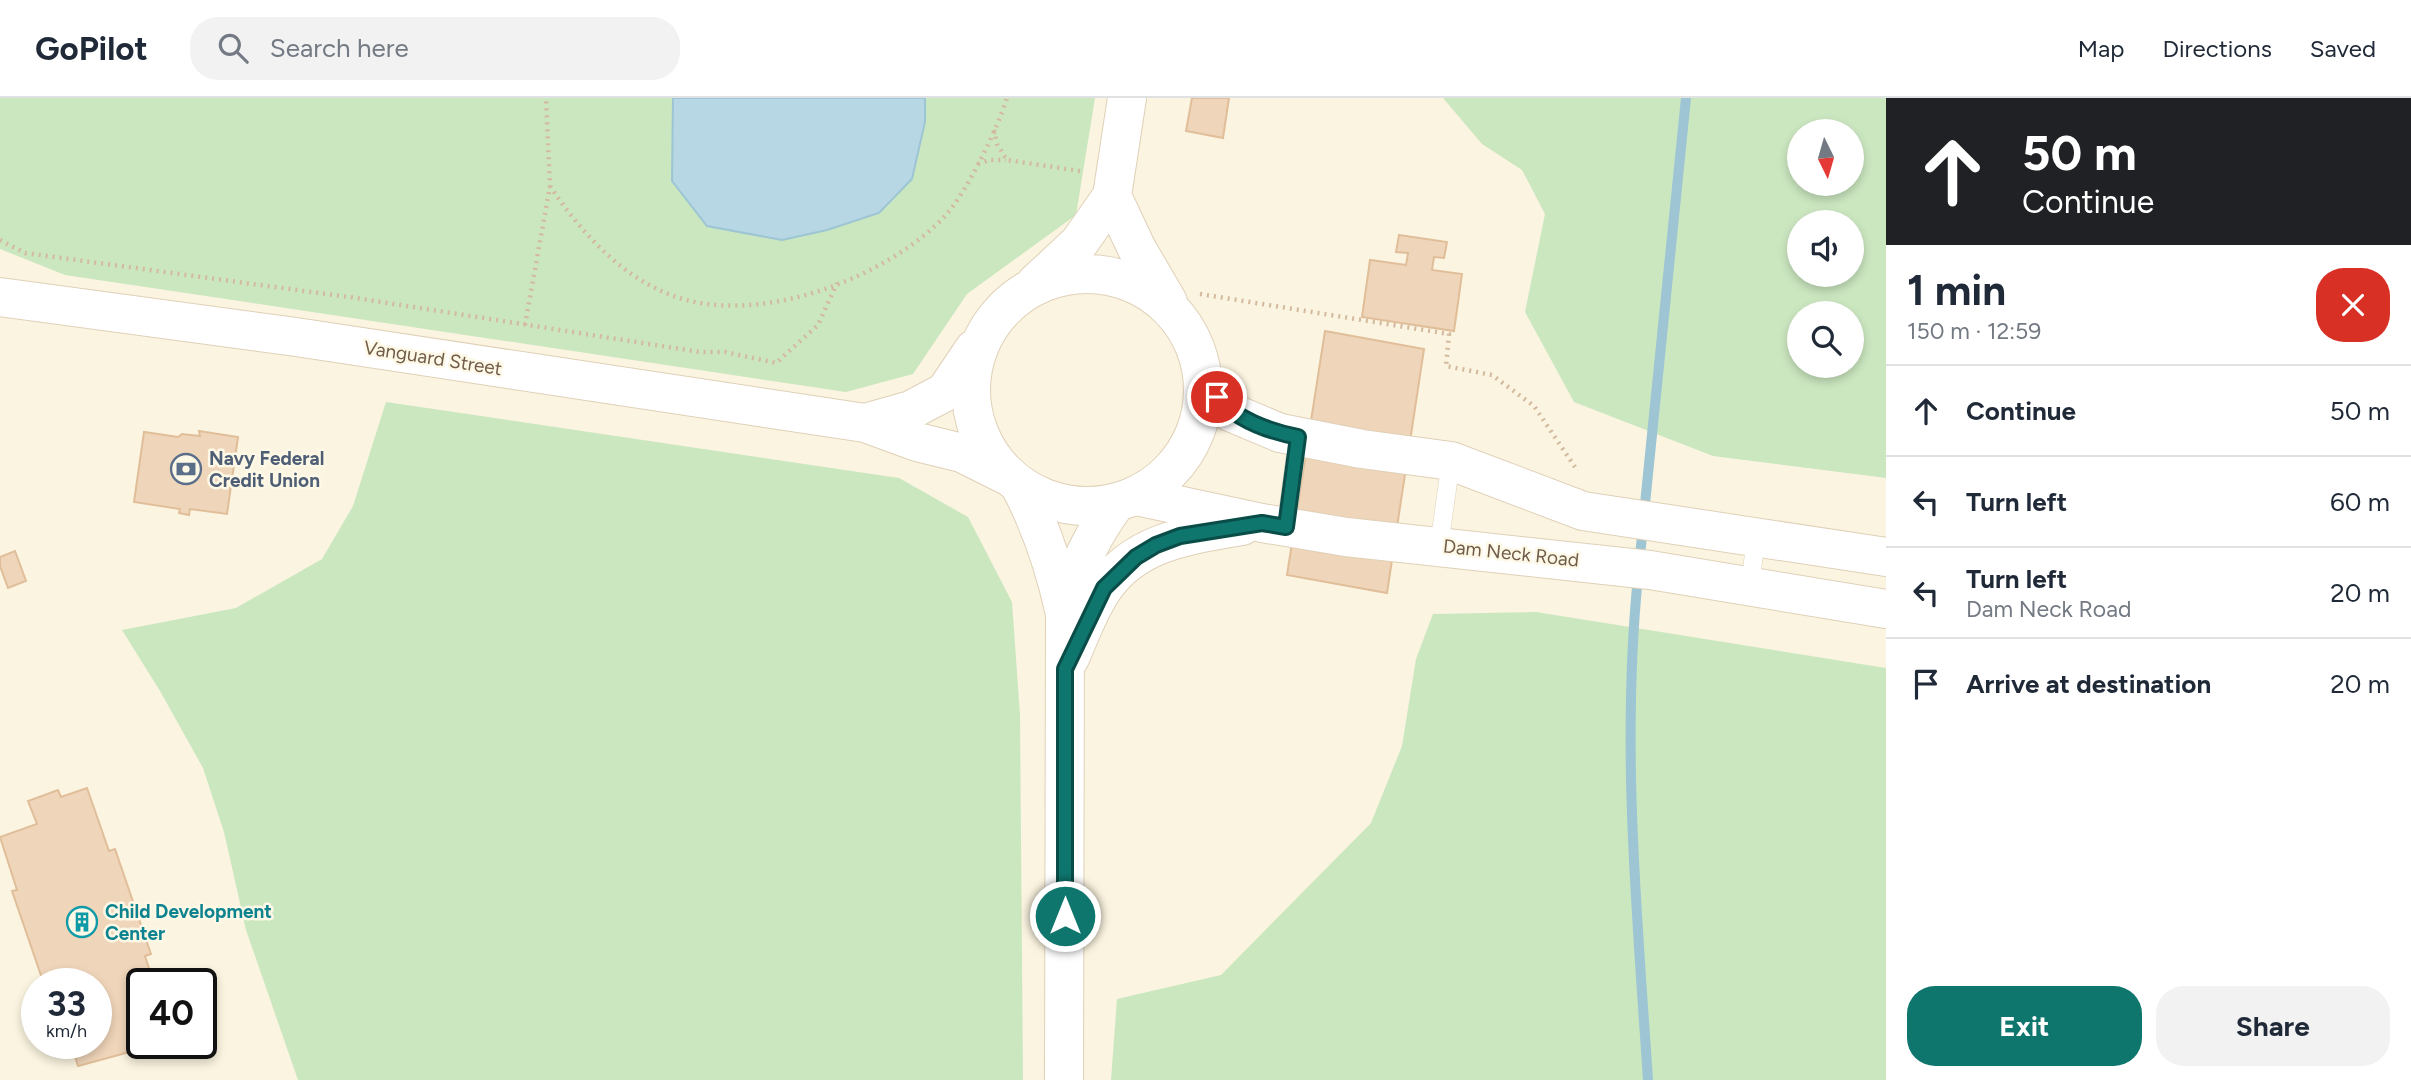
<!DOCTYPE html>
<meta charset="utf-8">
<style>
body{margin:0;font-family:Figtree,sans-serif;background:#f2f2f3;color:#1f2937;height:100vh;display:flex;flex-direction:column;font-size:26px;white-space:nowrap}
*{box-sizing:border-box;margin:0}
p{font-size:23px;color:#747a83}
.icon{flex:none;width:38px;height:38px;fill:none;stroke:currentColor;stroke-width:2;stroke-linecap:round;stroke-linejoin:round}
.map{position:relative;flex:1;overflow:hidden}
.panel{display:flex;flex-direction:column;background:#fff;width:525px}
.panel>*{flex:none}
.guide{background:#202124;color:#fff;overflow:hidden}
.needle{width:46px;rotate:175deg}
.tools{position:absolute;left:1787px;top:21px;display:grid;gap:14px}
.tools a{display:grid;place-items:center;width:77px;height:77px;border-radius:50%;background:#fff;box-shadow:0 4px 10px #0003;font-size:35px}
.speed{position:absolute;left:21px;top:870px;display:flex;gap:14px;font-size:35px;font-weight:700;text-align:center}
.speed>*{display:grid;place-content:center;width:91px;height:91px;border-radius:50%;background:#fff;box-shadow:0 4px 10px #0003;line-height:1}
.speed small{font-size:18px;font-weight:400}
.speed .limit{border:4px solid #111;border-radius:10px;background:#fff;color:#111}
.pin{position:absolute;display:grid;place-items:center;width:60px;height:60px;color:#fff;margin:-30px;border:4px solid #fff;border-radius:50%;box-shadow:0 2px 7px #0007}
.me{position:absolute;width:77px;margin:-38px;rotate:0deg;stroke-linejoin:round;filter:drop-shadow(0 0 5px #0008)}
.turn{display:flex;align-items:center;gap:24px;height:147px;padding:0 21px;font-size:32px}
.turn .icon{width:91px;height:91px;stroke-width:2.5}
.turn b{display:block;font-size:49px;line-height:60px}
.round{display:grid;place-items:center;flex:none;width:74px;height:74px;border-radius:28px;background:#f2f2f3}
.headline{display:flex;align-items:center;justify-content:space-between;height:119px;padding:0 21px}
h1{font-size:42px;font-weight:700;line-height:52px}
.cta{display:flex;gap:14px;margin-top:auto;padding:14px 21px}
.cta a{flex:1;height:80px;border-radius:28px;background:#0f766e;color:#fff;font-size:28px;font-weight:700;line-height:80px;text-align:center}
.cta a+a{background:#f2f2f3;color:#1f2937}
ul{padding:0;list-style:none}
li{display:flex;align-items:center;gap:21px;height:91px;padding:0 21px;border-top:2px solid #e0e1e3}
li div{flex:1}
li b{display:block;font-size:26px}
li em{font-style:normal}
header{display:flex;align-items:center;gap:42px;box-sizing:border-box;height:98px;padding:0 35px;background:#fff;border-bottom:2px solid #e0e1e3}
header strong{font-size:33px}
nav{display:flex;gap:38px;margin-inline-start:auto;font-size:24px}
.search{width:490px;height:63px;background:#f2f2f3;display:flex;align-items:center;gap:18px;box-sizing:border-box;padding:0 24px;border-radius:28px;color:#747a83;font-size:26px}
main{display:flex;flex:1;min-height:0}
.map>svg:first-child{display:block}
.green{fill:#cbe7c0;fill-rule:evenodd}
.water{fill:#b6d7e3;stroke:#9dc5d4;stroke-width:2}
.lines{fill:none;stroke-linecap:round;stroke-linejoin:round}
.stream{stroke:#9dc5d4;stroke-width:10}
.building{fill:#efd5b9;stroke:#e1be9a;stroke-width:2}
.lane-casing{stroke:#ded1bd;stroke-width:19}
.secondary-casing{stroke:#e0d0b8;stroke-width:40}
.path{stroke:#d3b99d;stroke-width:4.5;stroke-dasharray:2 5;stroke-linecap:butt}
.lane{stroke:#fff;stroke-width:18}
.secondary{stroke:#fff;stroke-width:38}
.route-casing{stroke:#0a4d48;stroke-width:18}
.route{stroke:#0f766e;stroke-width:12}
.labels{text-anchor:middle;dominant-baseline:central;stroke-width:5;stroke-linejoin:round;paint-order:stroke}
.street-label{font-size:19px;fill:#705c49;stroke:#fef8e6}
.service-label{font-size:19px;font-weight:bold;fill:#4e5e75;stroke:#fef8e6;text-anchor:start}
.culture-label{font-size:19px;font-weight:bold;fill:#0d838f;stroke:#fef8e6;text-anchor:start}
</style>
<header>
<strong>GoPilot</strong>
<div class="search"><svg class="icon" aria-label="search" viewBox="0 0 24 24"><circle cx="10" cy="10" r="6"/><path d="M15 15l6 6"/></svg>Search here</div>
<nav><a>Map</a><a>Directions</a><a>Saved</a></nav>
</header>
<main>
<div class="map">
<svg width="1886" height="982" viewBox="0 0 1886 982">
<rect width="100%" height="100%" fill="#fbf4e0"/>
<!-- green -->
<path class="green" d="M 0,0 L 1095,0 L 1076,117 L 967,196 L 913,276 L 846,294 L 65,177 L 0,151 Z
M 1443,0 L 1886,0 L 1886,380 L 1713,358 L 1574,304 L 1525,214 L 1545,116 L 1522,72 L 1482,46 ZM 1799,33 L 1852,33 L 1852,86 L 1799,86 ZM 1799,124 L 1852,124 L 1852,177 L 1799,177 ZM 1852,215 L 1852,268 L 1799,268 L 1799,215 Z
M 386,304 L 899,380 L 968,419 L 1012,504 L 1020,617 L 1023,982 L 298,982 L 246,832 L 224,734 L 203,670 L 160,593 L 122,532 L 236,510 L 322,461 L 353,408 Z
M 1536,514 L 1886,570 L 1886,982 L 1111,982 L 1117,901 L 1221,877 L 1371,725 L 1402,648 L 1416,561 L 1433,516 Z"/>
<!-- water -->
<path class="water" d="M 673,0 L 925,0 L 925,24 L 912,81 L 879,115 L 827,132 L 782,142 L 707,128 L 672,83 Z"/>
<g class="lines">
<!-- stream -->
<path class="stream" d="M 1644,416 L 1686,0
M 1639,464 L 1643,431
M 1638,479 C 1621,646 1637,815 1648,982"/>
</g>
<!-- building -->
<path class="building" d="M 1192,0 L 1229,0 L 1223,40 L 1186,33 Z
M 1399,137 L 1447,144 L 1444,160 L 1434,159 L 1432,172 L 1462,176 L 1454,233 L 1362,219 L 1370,162 L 1406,167 L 1408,155 L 1396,154 Z
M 1325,233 L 1424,251 L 1387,495 L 1287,477 Z
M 199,333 L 238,339 L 227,416 L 190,411 L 189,417 L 179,415 L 180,411 L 134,404 L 144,334 L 178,339 L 182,336 L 200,338 Z
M 15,453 L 26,483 L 8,490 L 0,468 L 0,459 Z
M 87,690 L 109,753 L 115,751 L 151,856 L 145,858 L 154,886 L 142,886 L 142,901 L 133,904 L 142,930 L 142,945 L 147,945 L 148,949 L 78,968 L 71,945 L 96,945 L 96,886 L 44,886 L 12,793 L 17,792 L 0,739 L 37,726 L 28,703 L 58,692 L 61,699 Z"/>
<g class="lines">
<!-- lane casing -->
<g class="lane-casing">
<path id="lane" d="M 1286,429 L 1298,339
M 1439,448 L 1451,363
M 1750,488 L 1756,440"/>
</g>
<!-- secondary casing -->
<g class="secondary-casing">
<path id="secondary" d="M 1112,98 L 1137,151 L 1168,204
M971 292a116 116 0 1 1 232 0a116 116 0 1 1-232 0Z
M 1036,185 L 1079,145 L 1112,98 L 1127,0
M 0,199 L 296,239 L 865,325 L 917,344 L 962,355 L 1006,377
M 1203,283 L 1230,314 L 1280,335 L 1362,351 L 1451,363 L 1583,413 L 1886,459
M 865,325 L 911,312 L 945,294 L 974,251
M 1020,388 C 1042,430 1055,470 1065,516 L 1064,982
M 1136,398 L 1262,425 L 1346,439 L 1650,472 L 1886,511
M 1066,511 C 1076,471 1091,439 1116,405
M 1070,560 C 1080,537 1089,512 1103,491 C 1135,443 1190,437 1242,428"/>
</g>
<!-- path -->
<path class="path" d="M 994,32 L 997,46 L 1007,62 L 1080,73
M 978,66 L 989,62 L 1006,62
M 550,88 C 579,132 620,178 671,197 C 755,230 886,181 945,118 C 967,94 997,32 1007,0
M 0,142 L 25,155 L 356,200 L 700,254 L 725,254 L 776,265 L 818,227 L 837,185
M 1200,196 L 1449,236 L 1446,268 L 1492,277 L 1534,308 L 1575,369
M 525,227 L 550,88 L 546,0"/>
<!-- lane -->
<use href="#lane" class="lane"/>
<!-- secondary -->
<use href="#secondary" class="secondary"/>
</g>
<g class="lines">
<!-- route casing -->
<g class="route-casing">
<path id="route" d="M 1065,818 L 1065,571 L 1104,490 L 1136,459 L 1156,447 L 1180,438 L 1262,425 L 1286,429 L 1298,339 C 1268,333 1237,322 1217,299"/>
</g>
<!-- route -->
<use href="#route" class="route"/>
</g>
<!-- icons -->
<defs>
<g id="bank-ring" transform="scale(1.575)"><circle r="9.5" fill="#fef8e6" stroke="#5c6f8a" stroke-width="1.5"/><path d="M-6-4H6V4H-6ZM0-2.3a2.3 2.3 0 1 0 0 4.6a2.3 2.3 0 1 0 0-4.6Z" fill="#5c6f8a"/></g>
<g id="building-ring" transform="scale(1.575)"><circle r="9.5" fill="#fef8e6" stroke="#0f9aa8" stroke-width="1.5"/><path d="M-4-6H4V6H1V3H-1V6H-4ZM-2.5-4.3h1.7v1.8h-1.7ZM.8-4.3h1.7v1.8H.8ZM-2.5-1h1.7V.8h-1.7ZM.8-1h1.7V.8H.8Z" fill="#0f9aa8"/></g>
</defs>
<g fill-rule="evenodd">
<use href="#bank-ring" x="186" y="371"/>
<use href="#building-ring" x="82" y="824"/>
</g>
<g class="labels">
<!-- street labels -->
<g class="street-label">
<text transform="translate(433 260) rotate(9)">Vanguard Street</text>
<text transform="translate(1511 455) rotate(6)">Dam Neck Road</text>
</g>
<!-- service labels -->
<g class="service-label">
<text x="209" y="360">Navy Federal<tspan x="209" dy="22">Credit Union</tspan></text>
</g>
<!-- culture labels -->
<g class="culture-label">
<text x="105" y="813">Child Development<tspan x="105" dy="22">Center</tspan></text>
</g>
</g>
</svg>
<div class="tools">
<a><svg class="needle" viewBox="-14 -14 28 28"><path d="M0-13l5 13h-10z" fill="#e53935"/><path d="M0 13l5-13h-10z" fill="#747a83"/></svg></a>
<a><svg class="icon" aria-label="sound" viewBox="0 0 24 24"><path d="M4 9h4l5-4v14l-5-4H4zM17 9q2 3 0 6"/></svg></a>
<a><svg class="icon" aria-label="search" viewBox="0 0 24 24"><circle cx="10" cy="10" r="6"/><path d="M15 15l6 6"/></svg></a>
</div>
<div class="speed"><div>33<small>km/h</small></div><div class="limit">40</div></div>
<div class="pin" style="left:1217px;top:299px;background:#d93025"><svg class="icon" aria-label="arrive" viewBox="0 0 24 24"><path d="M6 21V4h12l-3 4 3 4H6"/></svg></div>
<svg class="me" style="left:1065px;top:818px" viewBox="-20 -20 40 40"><circle r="17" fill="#0f766e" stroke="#fff" stroke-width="3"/><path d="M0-11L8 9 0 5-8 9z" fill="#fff"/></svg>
</div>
<section class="panel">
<div class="guide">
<div class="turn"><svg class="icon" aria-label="ahead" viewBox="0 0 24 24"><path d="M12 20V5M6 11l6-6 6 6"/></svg><div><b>50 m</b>Continue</div></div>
</div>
<div class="headline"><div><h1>1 min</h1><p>150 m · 12:59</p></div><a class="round" style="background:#d93025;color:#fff"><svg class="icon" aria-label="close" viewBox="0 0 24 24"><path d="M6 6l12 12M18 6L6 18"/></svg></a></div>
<ul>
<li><svg class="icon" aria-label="ahead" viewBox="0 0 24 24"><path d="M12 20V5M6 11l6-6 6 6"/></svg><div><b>Continue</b></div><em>50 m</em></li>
<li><svg class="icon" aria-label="left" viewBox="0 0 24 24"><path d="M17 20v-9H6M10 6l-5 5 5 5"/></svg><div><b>Turn left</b></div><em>60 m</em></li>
<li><svg class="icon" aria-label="left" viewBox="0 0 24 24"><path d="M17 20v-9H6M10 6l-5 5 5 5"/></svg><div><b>Turn left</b><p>Dam Neck Road</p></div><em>20 m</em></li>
<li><svg class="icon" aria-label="arrive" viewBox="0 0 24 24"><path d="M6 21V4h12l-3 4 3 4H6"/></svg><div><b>Arrive at destination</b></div><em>20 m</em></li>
</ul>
<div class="cta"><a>Exit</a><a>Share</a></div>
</section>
</main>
